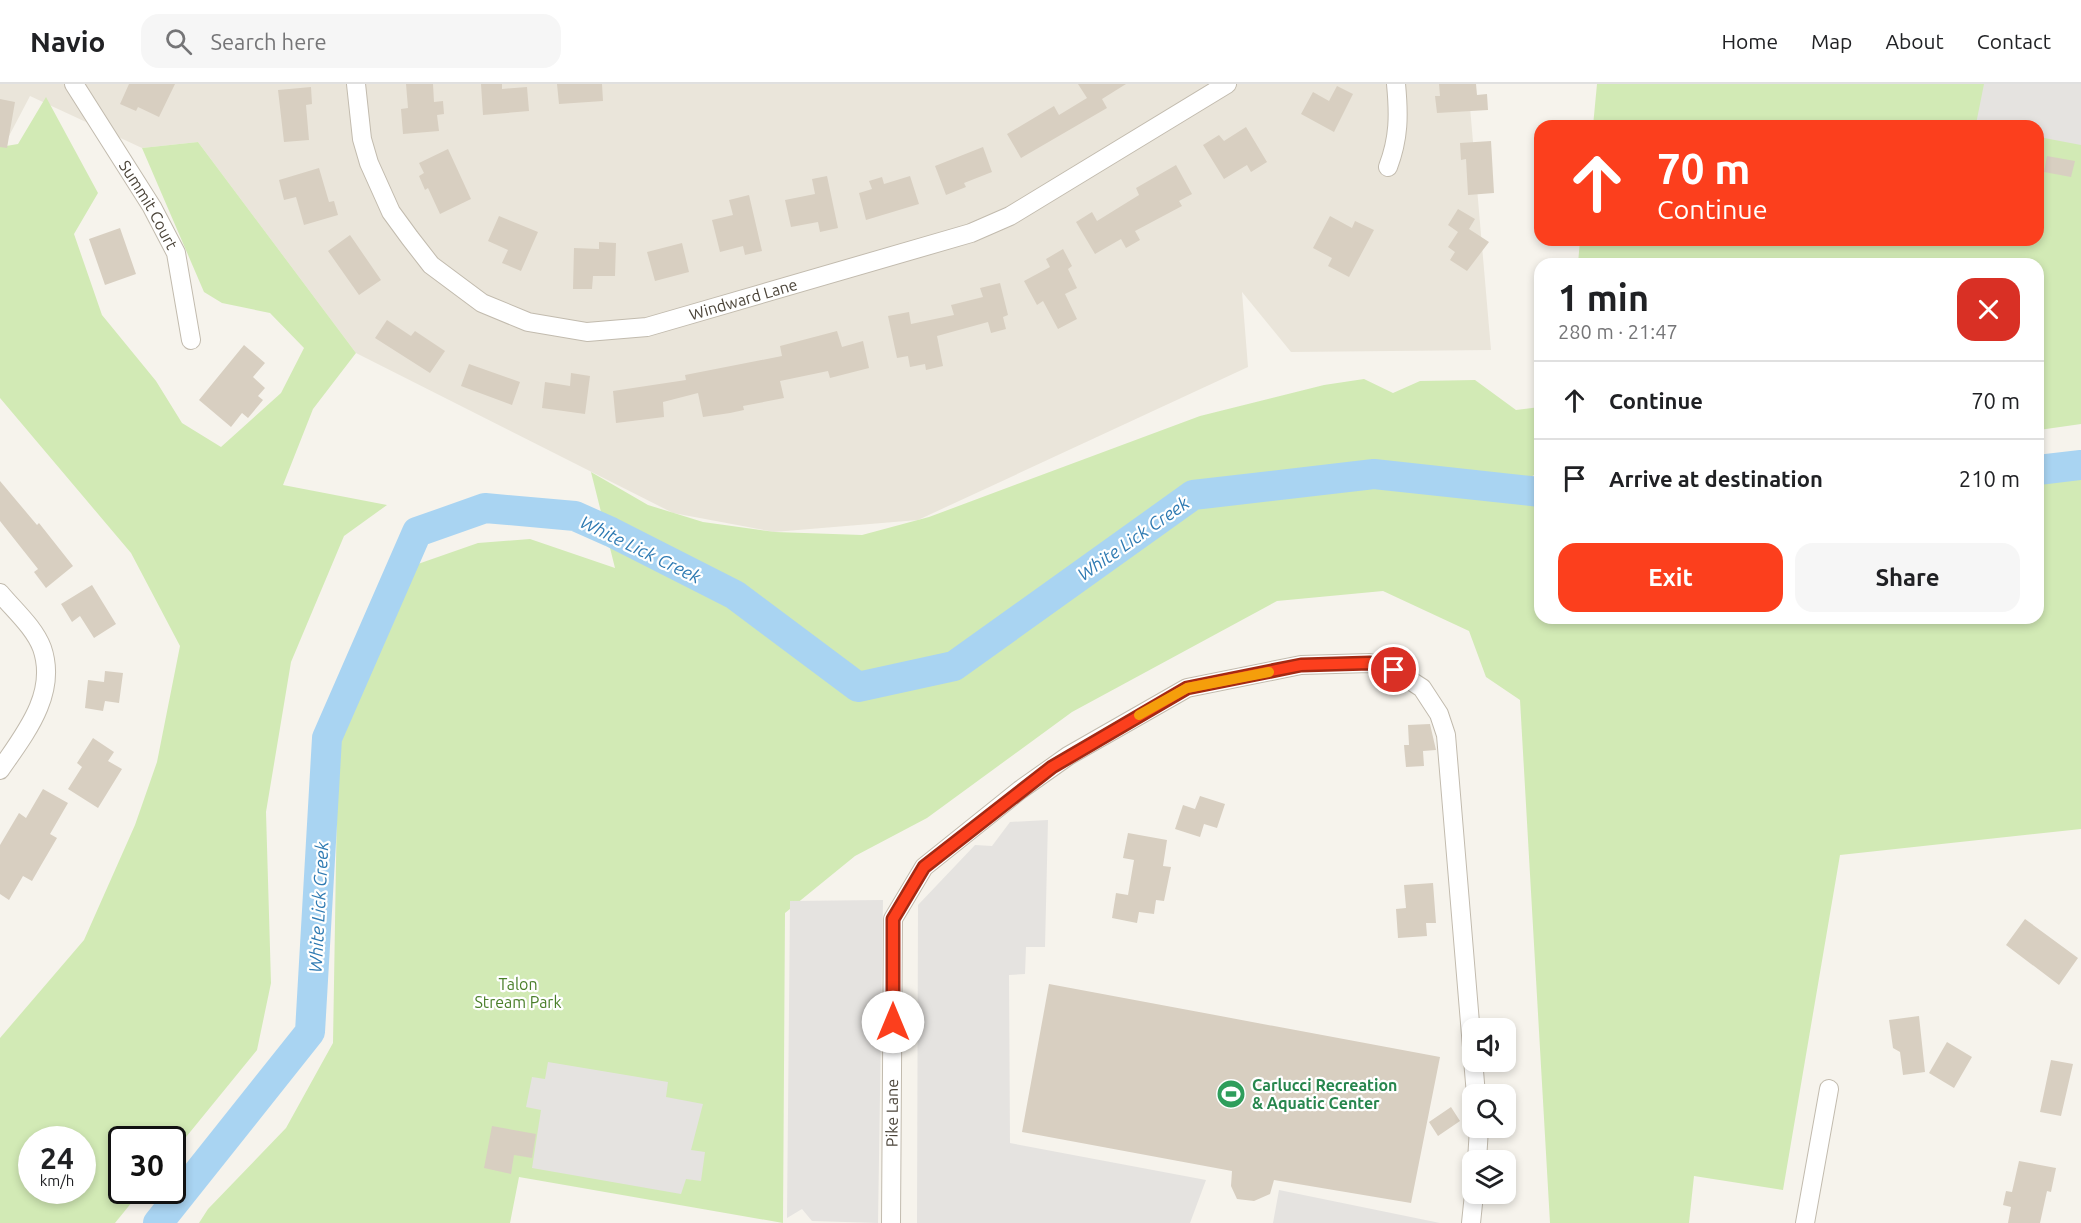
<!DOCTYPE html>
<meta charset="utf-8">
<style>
body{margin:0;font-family:Ubuntu,sans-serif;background:#f6f6f6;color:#202124;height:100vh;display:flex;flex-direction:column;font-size:22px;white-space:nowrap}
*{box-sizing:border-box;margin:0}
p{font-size:20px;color:#757577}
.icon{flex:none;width:33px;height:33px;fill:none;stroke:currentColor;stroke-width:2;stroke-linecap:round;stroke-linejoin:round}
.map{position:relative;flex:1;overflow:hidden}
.panel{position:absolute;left:1534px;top:174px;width:510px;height:366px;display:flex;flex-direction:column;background:#fff;border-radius:18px;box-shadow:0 3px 9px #0003}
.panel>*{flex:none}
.banner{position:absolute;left:1534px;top:36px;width:510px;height:126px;border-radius:18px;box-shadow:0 3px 9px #0003;background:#fc3f1d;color:#fff;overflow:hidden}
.fabs{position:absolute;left:1462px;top:934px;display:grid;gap:12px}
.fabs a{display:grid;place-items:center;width:54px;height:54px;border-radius:12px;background:#fff;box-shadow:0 3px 9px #0003;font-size:30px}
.speed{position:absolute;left:18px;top:1042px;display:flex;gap:12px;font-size:30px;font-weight:700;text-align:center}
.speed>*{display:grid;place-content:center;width:78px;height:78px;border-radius:50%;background:#fff;box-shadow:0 3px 9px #0003;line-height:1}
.speed small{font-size:15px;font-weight:400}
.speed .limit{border:3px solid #111;border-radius:9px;background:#fff;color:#111}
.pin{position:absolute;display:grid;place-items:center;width:51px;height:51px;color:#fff;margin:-26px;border:3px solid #fff;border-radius:50%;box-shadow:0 2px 6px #0007}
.me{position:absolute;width:66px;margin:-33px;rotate:0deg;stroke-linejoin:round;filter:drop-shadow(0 0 4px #0008)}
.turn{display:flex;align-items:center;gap:21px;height:126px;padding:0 24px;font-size:27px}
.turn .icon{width:78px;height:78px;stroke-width:2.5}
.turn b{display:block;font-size:42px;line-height:51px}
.round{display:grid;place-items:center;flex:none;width:63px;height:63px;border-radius:18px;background:#f6f6f6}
.overview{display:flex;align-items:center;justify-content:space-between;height:102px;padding:0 24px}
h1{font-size:36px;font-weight:700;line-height:45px}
.action{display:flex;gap:12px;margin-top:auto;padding:12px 24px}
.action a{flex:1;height:69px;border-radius:18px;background:#fc3f1d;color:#fff;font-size:24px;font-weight:700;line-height:69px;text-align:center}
.action a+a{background:#f6f6f6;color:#202124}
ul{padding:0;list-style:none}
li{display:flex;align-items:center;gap:18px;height:78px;padding:0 24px;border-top:2px solid #e0e0e0}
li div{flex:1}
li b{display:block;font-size:22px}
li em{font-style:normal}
header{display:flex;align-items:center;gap:36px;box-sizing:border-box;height:84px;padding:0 30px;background:#fff;border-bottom:2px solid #e0e0e0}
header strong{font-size:28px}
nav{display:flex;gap:33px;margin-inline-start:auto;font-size:21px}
.search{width:420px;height:54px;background:#f6f6f6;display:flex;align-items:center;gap:15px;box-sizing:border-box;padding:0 21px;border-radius:18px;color:#757577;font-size:22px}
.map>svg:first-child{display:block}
.residential{fill:#eae5da}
.green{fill:#d2eab5;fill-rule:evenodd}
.parking{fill:#e5e3e0}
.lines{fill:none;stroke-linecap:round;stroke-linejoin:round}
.river{stroke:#a9d4f2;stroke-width:30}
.building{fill:#d8cfc1}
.minor-casing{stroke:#c2bbae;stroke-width:20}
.minor{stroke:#fff;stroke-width:18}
.route-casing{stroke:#a42913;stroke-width:15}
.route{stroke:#fc3f1d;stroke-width:10}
.slow{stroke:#f59e0b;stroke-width:10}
.labels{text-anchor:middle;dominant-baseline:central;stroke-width:4.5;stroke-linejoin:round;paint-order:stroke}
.street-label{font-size:16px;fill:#4b4439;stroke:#fff}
.park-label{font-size:16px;fill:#4a7f2a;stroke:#fff}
.leisure-label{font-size:16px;font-weight:bold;fill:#27864d;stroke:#fff;text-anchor:start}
.water-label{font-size:18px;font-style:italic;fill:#2e7ab2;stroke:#fff}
</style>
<header>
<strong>Navio</strong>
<div class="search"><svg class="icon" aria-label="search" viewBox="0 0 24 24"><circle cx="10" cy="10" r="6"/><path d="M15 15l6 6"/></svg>Search here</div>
<nav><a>Home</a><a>Map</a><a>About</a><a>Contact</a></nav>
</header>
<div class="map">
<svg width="2081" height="1139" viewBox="0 0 2081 1139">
<rect width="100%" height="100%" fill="#f6f3ec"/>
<!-- residential -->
<path class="residential" d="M 0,0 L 1468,0 L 1491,266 L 1291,268 L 1242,208 L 1248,283 L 918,436 L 774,448 L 673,429 L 356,269 L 198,58 L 142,64 L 30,12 L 9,52 L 0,56 Z"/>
<!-- green -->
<path class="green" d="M 1597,0 L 2081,0 L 2081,340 L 2039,346 L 2038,180 L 1578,180 L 1580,156 L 2038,156 L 2038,42 L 1593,42 Z
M 46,13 L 98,109 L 74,150 L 102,231 L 156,297 L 182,339 L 221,363 L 281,309 L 304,264 L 270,229 L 222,219 L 204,208 L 142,64 L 198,58 L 356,269 L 313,325 L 283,401 L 387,421 L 344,452 L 291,578 L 266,728 L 271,899 L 257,966 L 173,1069 L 172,1056 L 122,1056 L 122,1107 L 141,1107 L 115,1139 L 0,1139 L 0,954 L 84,856 L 135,741 L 157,678 L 180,562 L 131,469 L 0,314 L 0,63 L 18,60 ZM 32,1056 L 82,1056 L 82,1107 L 32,1107 Z
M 1364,295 L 1393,309 L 1420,297 L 1475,296 L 1516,326 L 1540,323 L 1540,388 L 1509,404 L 1540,408 L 1540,534 L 2038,534 L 2039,386 L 2081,381 L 2081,745 L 1840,771 L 1783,1106 L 1694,1092 L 1689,1139 L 1550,1139 L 1520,616 L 1486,593 L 1469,547 L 1383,507 L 1277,517 L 1072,628 L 927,734 L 855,772 L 785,829 L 783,1139 L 519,1093 L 510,1139 L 199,1139 L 208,1125 L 286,1044 L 333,959 L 338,659 L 377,563 L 415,481 L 478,459 L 530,455 L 615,484 L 591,388 L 648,421 L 703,438 L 775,448 L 862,451 L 929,433 L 1200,332 L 1324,301 Z"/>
<!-- parking -->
<path class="parking" d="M 1984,0 L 2081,0 L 2081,61 L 2039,53 L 2038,42 L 1976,40 Z
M 1048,736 L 1045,863 L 1026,863 L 1025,890 L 1009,891 L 1010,1059 L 1206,1096 L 1190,1139 L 917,1139 L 918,821 L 975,761 L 992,762 L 1010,738 Z
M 883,816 L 878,1139 L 812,1137 L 802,1125 L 787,1134 L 790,817 Z
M 548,978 L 668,998 L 666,1013 L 703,1020 L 691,1066 L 705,1068 L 701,1097 L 686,1095 L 681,1110 L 532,1084 L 541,1026 L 526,1023 L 532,993 L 545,995 Z
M 1279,1106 L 1440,1139 L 1273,1139 Z"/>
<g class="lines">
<!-- river -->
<path class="river" d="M 2038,386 L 2081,381
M 158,1139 L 310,948 L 327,654 L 417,448 L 485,424 L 575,432 L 611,448 L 735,511 L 858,603 L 954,582 L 1193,411 L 1374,390 L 1540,408"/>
</g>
<!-- building -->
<path class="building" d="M 129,0 L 175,0 L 159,33 L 138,23 L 136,27 L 120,20 Z
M 406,0 L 433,0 L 434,18 L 443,17 L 444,30 L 437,31 L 439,47 L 403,50 L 401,25 L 408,24 Z
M 481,0 L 502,0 L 502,5 L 527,3 L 529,27 L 483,31 Z
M 557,0 L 602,0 L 603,17 L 559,20 Z
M 1078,0 L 1126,0 L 1102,15 L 1107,24 L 1021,74 L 1007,50 L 1054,22 L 1059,31 L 1087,14 Z
M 1439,0 L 1476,0 L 1477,11 L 1487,10 L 1488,26 L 1437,29 L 1435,12 L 1440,12 Z
M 1337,2 L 1353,10 L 1334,48 L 1301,30 L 1313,8 L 1329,17 Z
M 311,3 L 312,20 L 306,21 L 309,56 L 284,58 L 278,6 Z
M 0,15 L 15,18 L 7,64 L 0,63 Z
M 1246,43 L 1267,78 L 1251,88 L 1247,81 L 1224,95 L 1203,61 L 1219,51 L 1224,57 Z
M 1491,57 L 1494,109 L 1468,111 L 1466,75 L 1461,76 L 1460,59 Z
M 983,63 L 992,88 L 964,99 L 966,103 L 946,111 L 935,82 Z
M 448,65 L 471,115 L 440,130 L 428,104 L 425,106 L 419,92 L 424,89 L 419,79 Z
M 2047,72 L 2075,77 L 2071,93 L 2044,88 Z
M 1176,81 L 1192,110 L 1179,117 L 1182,122 L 1135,147 L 1140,156 L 1126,164 L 1121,155 L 1095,170 L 1076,138 L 1092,128 L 1097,137 L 1139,111 L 1136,104 Z
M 319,84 L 329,118 L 334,117 L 338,131 L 304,141 L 296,113 L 284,116 L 279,96 Z
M 827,92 L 838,144 L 820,148 L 818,138 L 791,143 L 785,116 L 815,110 L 812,95 Z
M 910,92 L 919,120 L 866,136 L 859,109 L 872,105 L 869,97 L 882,93 L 884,100 Z
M 749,111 L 762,167 L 745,171 L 743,162 L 720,168 L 712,136 L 733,131 L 729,116 Z
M 1458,125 L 1475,135 L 1469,145 L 1489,158 L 1467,187 L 1450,176 L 1455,168 L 1448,163 L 1458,148 L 1448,141 Z
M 499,132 L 538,148 L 521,187 L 502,179 L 508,166 L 488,157 Z
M 1330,132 L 1352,144 L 1355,137 L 1374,146 L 1349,193 L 1328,182 L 1332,174 L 1313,164 Z
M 120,144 L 136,190 L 105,201 L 89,155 Z
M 350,151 L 381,196 L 359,211 L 328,167 Z
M 599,158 L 616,159 L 615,192 L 593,192 L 592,205 L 573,205 L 574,164 L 599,165 Z
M 682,159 L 689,188 L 655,197 L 647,168 Z
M 1063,165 L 1072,182 L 1068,185 L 1077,204 L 1065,210 L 1077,235 L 1058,245 L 1043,217 L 1037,221 L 1024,197 L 1050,183 L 1046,175 Z
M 1000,199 L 1008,231 L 1003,233 L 1006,245 L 991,249 L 988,238 L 937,252 L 943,282 L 926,286 L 925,280 L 910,283 L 908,272 L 897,274 L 888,232 L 909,228 L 911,240 L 954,231 L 951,221 L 983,213 L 980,204 Z
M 387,236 L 411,252 L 415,247 L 445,267 L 430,289 L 375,254 Z
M 837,247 L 842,263 L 863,257 L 869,284 L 830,294 L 828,287 L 780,297 L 784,314 L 743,322 L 744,326 L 730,329 L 703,333 L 698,309 L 663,318 L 664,333 L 616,339 L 613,307 L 686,296 L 685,291 L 782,272 L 780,262 Z
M 244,261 L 265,279 L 253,293 L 265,304 L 258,312 L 263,316 L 248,334 L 242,329 L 231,343 L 199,316 Z
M 469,280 L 520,298 L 512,321 L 461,302 Z
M 571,289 L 590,292 L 585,330 L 542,324 L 545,298 L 570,302 Z
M 0,397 L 37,441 L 39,439 L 73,482 L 46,504 L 34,488 L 38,485 L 0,437 Z
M 92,501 L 116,540 L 94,554 L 80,532 L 72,538 L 61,520 Z
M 105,587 L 123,589 L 119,619 L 105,617 L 103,627 L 85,624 L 88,596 L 104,598 Z
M 1430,640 L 1436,666 L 1423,667 L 1424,682 L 1406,683 L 1404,661 L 1409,661 L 1408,641 Z
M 93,654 L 114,668 L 108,677 L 122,685 L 98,724 L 68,705 L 82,683 L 77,679 Z
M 43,705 L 68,719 L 50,750 L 57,754 L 40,783 L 32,797 L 23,792 L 9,816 L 0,810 L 0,761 L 19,729 L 26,734 Z
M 1200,712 L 1225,720 L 1217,744 L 1204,740 L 1200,753 L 1175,745 L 1183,721 L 1195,725 Z
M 1128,749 L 1167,756 L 1163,782 L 1171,783 L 1164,817 L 1156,816 L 1154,830 L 1139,828 L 1137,839 L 1112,834 L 1116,809 L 1128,811 L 1134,776 L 1123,774 Z
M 1433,799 L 1436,839 L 1426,839 L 1427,852 L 1398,854 L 1396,825 L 1406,824 L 1404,801 Z
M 2025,835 L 2078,874 L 2059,901 L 2006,861 Z
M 1049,900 L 1440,973 L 1411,1119 L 1274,1096 L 1270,1110 L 1254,1117 L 1237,1115 L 1231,1102 L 1232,1087 L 1022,1048 Z
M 1919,932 L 1925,988 L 1903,991 L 1900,968 L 1893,964 L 1889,936 Z
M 1947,958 L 1972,973 L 1954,1004 L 1929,989 Z
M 2051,976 L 2073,980 L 2061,1032 L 2040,1028 Z
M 1451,1023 L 1460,1037 L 1438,1052 L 1429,1038 Z
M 492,1042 L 536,1050 L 532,1074 L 514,1071 L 511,1090 L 484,1084 Z
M 2019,1077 L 2056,1084 L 2051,1108 L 2047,1107 L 2040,1139 L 2008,1139 L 2011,1123 L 2003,1121 L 2006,1107 L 2012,1108 Z"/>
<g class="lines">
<!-- minor casing -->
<g class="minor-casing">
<g id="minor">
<path id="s1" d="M 74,0 L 152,123 L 176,169 L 191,256"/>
<path id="s2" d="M 356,0 L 362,55 L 369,79 L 391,128 L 410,154 L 431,181 L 482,219 L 528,238 L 587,248 L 647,243 L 971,149 L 1010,132 L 1227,0"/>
<path d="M 1388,83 C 1399,54 1399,31 1396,0"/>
<path d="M 0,509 C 14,526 34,543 42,564 C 58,610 24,651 0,686"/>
<path d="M 1477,1077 L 1479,1044"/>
<path id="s3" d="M 891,1139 L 893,835 L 924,783 L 1020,706 L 1068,672 L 1187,604 L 1301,581 L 1370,579 L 1394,586 L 1422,604 L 1439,630 L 1446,651 L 1476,1011"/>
<path d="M 1471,1139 L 1474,1110"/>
<path d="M 1805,1139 L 1829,1005"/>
</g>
</g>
<!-- minor -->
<use href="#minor" class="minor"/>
</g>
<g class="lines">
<!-- route casing -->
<g class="route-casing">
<path id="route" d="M 893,938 L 893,835 L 924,783 L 1052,683 L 1187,604 L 1301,581 L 1370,579 L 1394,586"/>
</g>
<!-- route -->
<use href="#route" class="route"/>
<!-- slow -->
<path class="slow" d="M 1139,631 L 1187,604 L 1269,588"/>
</g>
<!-- icons -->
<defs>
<g id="stadium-disc" transform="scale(1.5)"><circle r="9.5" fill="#2e9e5b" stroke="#fff"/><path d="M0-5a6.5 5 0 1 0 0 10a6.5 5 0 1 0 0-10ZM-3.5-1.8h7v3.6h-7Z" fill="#fff"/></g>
</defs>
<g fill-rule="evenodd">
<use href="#stadium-disc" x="1231" y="1010"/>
</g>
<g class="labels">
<!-- street labels -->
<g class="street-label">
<text stroke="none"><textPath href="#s1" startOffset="142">Summit Court</textPath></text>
<text stroke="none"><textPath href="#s2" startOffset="534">Windward Lane</textPath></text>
<text stroke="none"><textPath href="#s3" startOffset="110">Pike Lane</textPath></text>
</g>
<!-- park labels -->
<g class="park-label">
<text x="518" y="900">Talon<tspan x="518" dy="18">Stream Park</tspan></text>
</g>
<!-- leisure labels -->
<g class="leisure-label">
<text x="1252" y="1001">Carlucci Recreation<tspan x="1252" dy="18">&amp; Aquatic Center</tspan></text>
</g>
<!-- water labels -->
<g class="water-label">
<text transform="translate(1133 454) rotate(-35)">White Lick Creek</text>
<text transform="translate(641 465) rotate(26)">White Lick Creek</text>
<text transform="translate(318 823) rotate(-87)">White Lick Creek</text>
</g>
</g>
</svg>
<div class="fabs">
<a><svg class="icon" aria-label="sound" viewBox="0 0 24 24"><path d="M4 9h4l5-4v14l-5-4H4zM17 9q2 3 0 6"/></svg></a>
<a><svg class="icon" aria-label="search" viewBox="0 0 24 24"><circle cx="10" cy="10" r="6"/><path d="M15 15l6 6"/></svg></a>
<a><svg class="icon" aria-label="layers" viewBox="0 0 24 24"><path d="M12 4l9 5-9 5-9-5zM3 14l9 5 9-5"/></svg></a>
</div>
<div class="speed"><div>24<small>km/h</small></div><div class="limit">30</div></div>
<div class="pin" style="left:1394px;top:586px;background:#d93025"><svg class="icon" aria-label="arrive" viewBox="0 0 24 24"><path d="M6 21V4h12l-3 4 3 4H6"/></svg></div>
<svg class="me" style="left:893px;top:938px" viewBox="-20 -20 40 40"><circle r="19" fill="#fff"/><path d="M0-13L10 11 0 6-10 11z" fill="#fc3f1d"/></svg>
<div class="banner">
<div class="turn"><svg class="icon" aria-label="ahead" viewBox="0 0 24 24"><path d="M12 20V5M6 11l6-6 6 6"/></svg><div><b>70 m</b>Continue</div></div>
</div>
<section class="panel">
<div class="overview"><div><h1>1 min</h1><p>280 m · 21:47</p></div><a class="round" style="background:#d93025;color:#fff"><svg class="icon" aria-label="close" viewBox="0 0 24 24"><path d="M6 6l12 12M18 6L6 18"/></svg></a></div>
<ul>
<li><svg class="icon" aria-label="ahead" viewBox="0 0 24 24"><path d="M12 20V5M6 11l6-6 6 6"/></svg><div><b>Continue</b></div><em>70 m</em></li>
<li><svg class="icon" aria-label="arrive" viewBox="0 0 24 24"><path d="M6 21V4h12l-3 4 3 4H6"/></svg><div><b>Arrive at destination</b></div><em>210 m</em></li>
</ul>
<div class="action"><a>Exit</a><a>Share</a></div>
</section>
</div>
